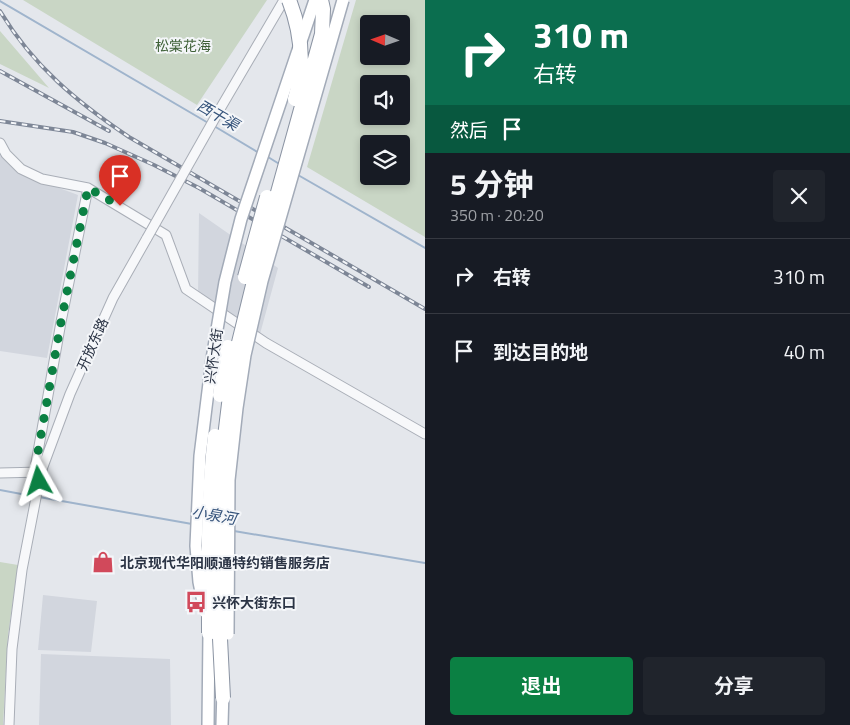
<!DOCTYPE html>
<html lang="zh">
<meta charset="utf-8">
<style>
body{margin:0;font-family:"Titillium Web","Noto Sans SC",sans-serif;background:#20242c;color:#f1f3f6;height:100vh;display:flex;flex-direction:column;font-size:19px;white-space:nowrap}
*{box-sizing:border-box;margin:0}
p{font-size:16px;color:#9ea1a6}
.icon{flex:none;width:28px;height:28px;fill:none;stroke:currentColor;stroke-width:2;stroke-linecap:round;stroke-linejoin:round}
.map{position:relative;flex:1;overflow:hidden}
.details{display:flex;flex-direction:column;background:#171b24;width:425px}
.details>*{flex:none}
.banner{background:#0b6e4f;color:#fff;overflow:hidden}
.needle{width:32px;rotate:272deg}
.fabs{position:absolute;left:360px;top:15px;display:grid;gap:10px}
.fabs a{display:grid;place-items:center;width:50px;height:50px;border-radius:5px;background:#171b24;box-shadow:0 2px 8px #0003;font-size:25px}
.pin{position:absolute;display:grid;place-items:center;width:42px;height:42px;color:#fff;margin:-51px -21px;border-radius:50% 50% 50% 0;rotate:-45deg;box-shadow:0 0 5px #0007}
.pin .icon{rotate:45deg}
.me{position:absolute;width:55px;margin:-28px;rotate:354deg;stroke-linejoin:round;filter:drop-shadow(0 0 4px #0008)}
.turn{display:flex;align-items:center;gap:18px;height:105px;padding:0 25px;font-size:22px}
.turn .icon{width:65px;height:65px;stroke-width:2.5}
.turn b{display:block;font-size:35px;line-height:42px}
.then{display:flex;align-items:center;height:48px;padding:0 25px;background:#0003;gap:10px;font-size:19px}
.round{display:grid;place-items:center;flex:none;width:52px;height:52px;border-radius:5px;background:#20242c}
.head{display:flex;align-items:center;justify-content:space-between;height:85px;padding:0 25px}
h1{font-size:30px;font-weight:700;line-height:38px}
.button{display:flex;gap:10px;margin-top:auto;padding:10px 25px}
.button a{flex:1;height:58px;border-radius:5px;background:#0b8043;color:#fff;font-size:20px;font-weight:700;line-height:58px;text-align:center}
.button a+a{background:#20242c;color:#f1f3f6}
ul{padding:0;list-style:none}
li{display:flex;align-items:center;gap:15px;height:75px;padding:0 25px;border-top:1px solid #363941}
li div{flex:1}
li b{display:block;font-size:19px}
li em{font-style:normal}
main{display:flex;flex:1;min-height:0}
.map>svg:first-child{display:block}
.built{fill:#d2d6de}
.green{fill:#c9d6c5;fill-rule:evenodd}
.lines{fill:none;stroke-linecap:round;stroke-linejoin:round}
.stream{stroke:#9fb4cc;stroke-width:2}
.minor-casing{stroke:#a9aeb7;stroke-width:11}
.major-casing{stroke:#a3abb8;stroke-width:14}
.minor{stroke:#f7f8fa;stroke-width:9}
.major{stroke:#fff;stroke-width:11}
.rail-casing{stroke:#7d8696;stroke-width:4}
.rail{stroke:#f4f6f9;stroke-width:2;stroke-dasharray:5.5;stroke-linecap:butt}
.minor-bridge-casing{stroke:#a9aeb7;stroke-width:11;stroke-linecap:butt}
.major-bridge-casing{stroke:#a3abb8;stroke-width:14;stroke-linecap:butt}
.highway-bridge-casing{stroke:#8b94a3;stroke-width:16;stroke-linecap:butt}
.minor-bridge{stroke:#f7f8fa;stroke-width:9}
.major-bridge{stroke:#fff;stroke-width:11}
.highway-bridge{stroke:#fff;stroke-width:14}
.route{stroke:#0b8043;stroke-width:9;stroke-dasharray:0 16.2}
.labels{text-anchor:middle;dominant-baseline:central;stroke-width:4;stroke-linejoin:round;paint-order:stroke}
.park-label{font-size:14px;fill:#3f6138;stroke:#f4f6f9}
.street-label{font-size:14px;fill:#2b3445;stroke:#f4f6f9}
.poi-label{font-size:14px;font-weight:bold;fill:#2b3445;stroke:#f4f6f9;text-anchor:start}
.water-label{font-size:15px;font-style:italic;fill:#34527a;stroke:#f4f6f9}
</style>
<main>
<div class="map">
<svg width="425" height="725" viewBox="0 0 425 725">
<rect width="100%" height="100%" fill="#e4e7ec"/>
<!-- built -->
<path class="built" d="M 0,151 L 27,176 L 78,195 L 47,358 L 0,351 Z
M 199,213 L 278,268 L 260,334 L 198,297 Z
M 43,595 L 97,601 L 91,652 L 38,650 Z
M 41,654 L 170,659 L 171,725 L 39,725 Z"/>
<!-- green -->
<path class="green" d="M 23,0 L 267,0 L 197,105 Z
M 356,0 L 425,0 L 425,237 L 307,167 ZM 369,24 L 401,24 L 401,56 L 369,56 ZM 369,84 L 401,84 L 401,116 L 369,116 ZM 369,144 L 401,144 L 401,176 L 369,176 Z
M 0,31 L 49,88 L 0,64 Z
M 0,562 L 18,565 L 8,635 L 3,725 L 0,725 Z"/>
<g class="lines">
<!-- stream -->
<path class="stream" d="M 0,1 L 210,124
M 214,126 L 259,153
M 268,157 L 281,165
M 298,175 L 425,248
M 0,490 L 32,496
M 39,497 L 192,524
M 234,531 L 425,563"/>
<!-- minor casing -->
<g class="minor-casing">
<path id="minor" d="M 220,109 L 284,0
M 0,143 L 6,154 L 21,169 L 42,179 L 88,188 L 166,235 L 186,289 L 266,343 L 425,434
M 41,472 L 36,463 L 61,322 L 88,188
M 0,473 L 41,472
M 9,725 L 12,649 L 22,570 L 41,472 L 70,394 L 113,298 L 147,238"/>
</g>
<!-- major casing -->
<g class="major-casing">
<path id="major" d="M 208,725 L 209,633
M 222,725 L 223,689"/>
</g>
<!-- minor -->
<use href="#minor" class="minor"/>
<!-- major -->
<use href="#major" class="major"/>
<!-- rail casing -->
<g class="rail-casing">
<path id="rail" d="M 0,11 C 33,66 77,102 129,137 L 425,309
M 0,71 L 109,131
M 0,121 L 73,132 L 105,143 L 154,165 L 199,188 L 369,287"/>
</g>
<!-- rail -->
<use href="#rail" class="rail"/>
<!-- minor-bridge casing -->
<g class="minor-bridge-casing">
<path id="minor-bridge" d="M 147,238 L 220,109"/>
</g>
<!-- major-bridge casing -->
<g class="major-bridge-casing">
<path id="major-bridge" d="M 205,612 L 199,582 L 196,546 L 200,456 L 212,359 L 225,282 L 241,219 L 315,0
M 228,634 L 229,480 L 237,408 L 245,355 L 262,281 L 343,0"/>
</g>
<!-- highway-bridge casing -->
<g class="highway-bridge-casing">
<path id="highway-bridge" d="M 289,0 C 302,33 305,65 295,99
M 245,277 L 267,197
M 220,395 L 224,365 L 228,347
M 209,633 C 209,567 207,501 215,436
M 223,698 L 219,619 L 223,453 L 234,363 L 259,261 L 322,34 L 323,9 L 321,0"/>
</g>
<!-- minor-bridge -->
<use href="#minor-bridge" class="minor-bridge"/>
<!-- major-bridge -->
<use href="#major-bridge" class="major-bridge"/>
<!-- highway-bridge -->
<use href="#highway-bridge" class="highway-bridge"/>
</g>
<g class="lines">
<!-- route -->
<path class="route" d="M 39,481 L 41,472 L 36,463 L 61,322 L 88,188 L 120,206"/>
</g>
<!-- icons -->
<defs>
<g id="shop-bare" transform="scale(1.725)"><path d="M-5-2.5h2.3a2.7 3.5 0 0 1 5.4 0H5L5.5 6h-11ZM-1.5-2.5h3a1.5 2.3 0 0 0-3 0Z" fill="#d1495b" stroke="#f4f6f9" stroke-width="2.5" paint-order="stroke"/></g>
<g id="bus-bare" transform="scale(1.725)"><path d="M-5-6H5V4H4V6H2V4H-2V6H-4V4H-5ZM-3.5-4V0h7V-4ZM-3.5 1.2v1.5H-2V1.2ZM2 1.2v1.5H3.5V1.2Z" fill="#d1495b" stroke="#f4f6f9" stroke-width="2.5" paint-order="stroke"/></g>
</defs>
<g fill-rule="evenodd">
<use href="#shop-bare" x="103" y="562"/>
<use href="#bus-bare" x="196" y="602"/>
</g>
<g class="labels">
<!-- park labels -->
<g class="park-label">
<text x="183" y="45">松棠花海</text>
</g>
<!-- street labels -->
<g class="street-label">
<text transform="translate(92 344) rotate(-66)">开放东路</text>
<text transform="translate(213 356) rotate(-82)">兴怀大街</text>
</g>
<!-- poi labels -->
<g class="poi-label">
<text x="120" y="562">北京现代华阳顺通特约销售服务店</text>
<text x="212" y="602">兴怀大街东口</text>
</g>
<!-- water labels -->
<g class="water-label">
<text transform="translate(218 115) rotate(30)">西干渠</text>
<text transform="translate(214 515) rotate(10)">小泉河</text>
</g>
</g>
</svg>
<div class="fabs">
<a><svg class="needle" viewBox="-14 -14 28 28"><path d="M0-13l5 13h-10z" fill="#e53935"/><path d="M0 13l5-13h-10z" fill="#9ea1a6"/></svg></a>
<a><svg class="icon" aria-label="sound" viewBox="0 0 24 24"><path d="M4 9h4l5-4v14l-5-4H4zM17 9q2 3 0 6"/></svg></a>
<a><svg class="icon" aria-label="layers" viewBox="0 0 24 24"><path d="M12 4l9 5-9 5-9-5zM3 14l9 5 9-5"/></svg></a>
</div>
<div class="pin" style="left:120px;top:206px;background:#d93025"><svg class="icon" aria-label="arrive" viewBox="0 0 24 24"><path d="M6 21V4h12l-3 4 3 4H6"/></svg></div>
<svg class="me" style="left:39px;top:481px" viewBox="-20 -20 40 40"><path d="M0-17L14 15 0 8-14 15z" fill="#0b8043" stroke="#fff" stroke-width="4"/></svg>
</div>
<section class="details">
<div class="banner">
<div class="turn"><svg class="icon" aria-label="right" viewBox="0 0 24 24"><path d="M7 20v-9h11M14 6l5 5-5 5"/></svg><div><b>310 m</b>右转</div></div>
<div class="then">然后<svg class="icon" aria-label="arrive" viewBox="0 0 24 24"><path d="M6 21V4h12l-3 4 3 4H6"/></svg></div>
</div>
<div class="head"><div><h1>5 分钟</h1><p>350 m · 20:20</p></div><a class="round"><svg class="icon" aria-label="close" viewBox="0 0 24 24"><path d="M6 6l12 12M18 6L6 18"/></svg></a></div>
<ul>
<li><svg class="icon" aria-label="right" viewBox="0 0 24 24"><path d="M7 20v-9h11M14 6l5 5-5 5"/></svg><div><b>右转</b></div><em>310 m</em></li>
<li><svg class="icon" aria-label="arrive" viewBox="0 0 24 24"><path d="M6 21V4h12l-3 4 3 4H6"/></svg><div><b>到达目的地</b></div><em>40 m</em></li>
</ul>
<div class="button"><a>退出</a><a>分享</a></div>
</section>
</main>
